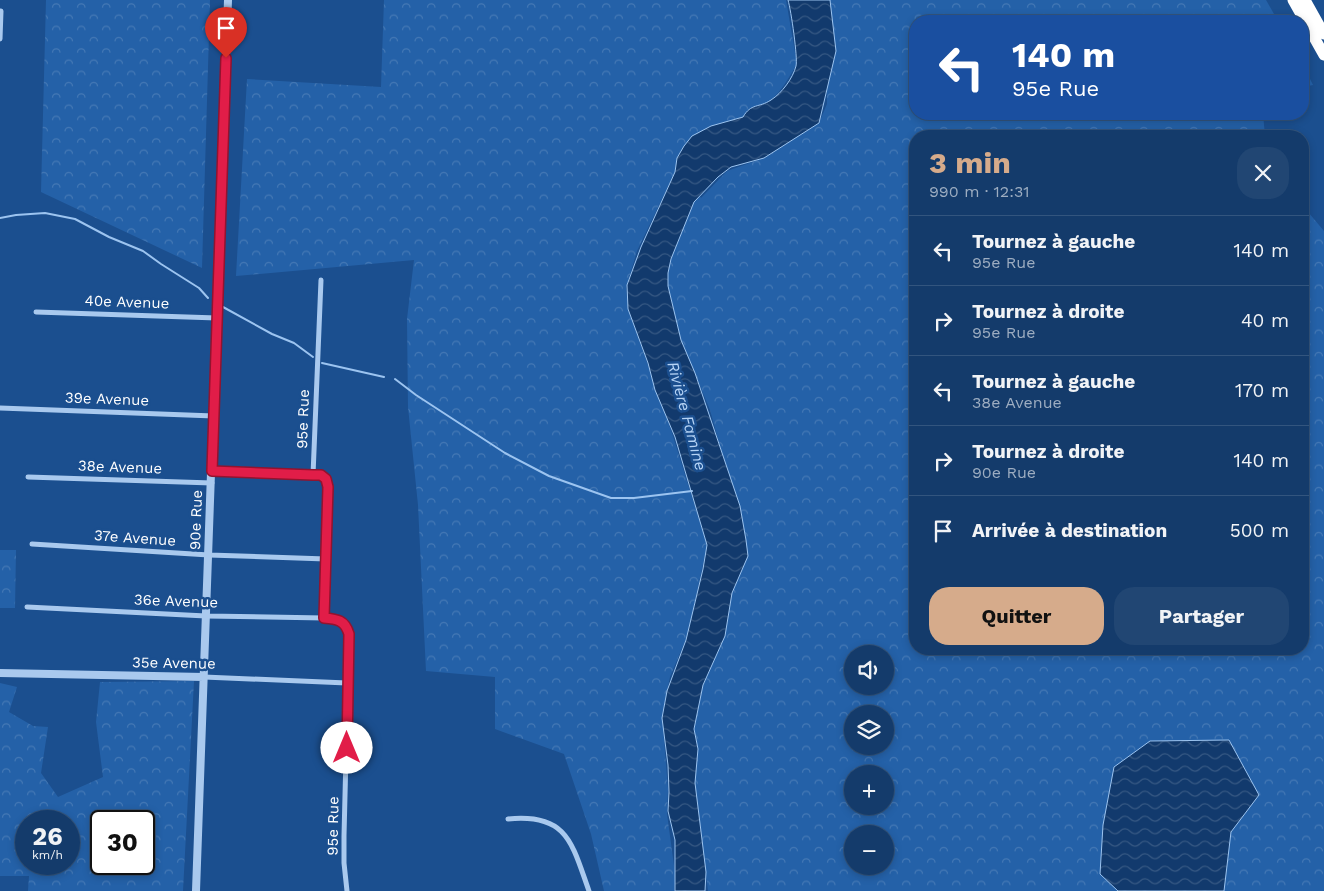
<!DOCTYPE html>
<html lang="fr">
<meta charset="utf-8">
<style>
body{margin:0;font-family:"Work Sans",sans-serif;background:#214673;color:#f1f3f6;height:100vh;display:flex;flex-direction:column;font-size:19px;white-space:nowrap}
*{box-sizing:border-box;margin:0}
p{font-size:16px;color:#9dadc1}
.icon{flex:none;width:28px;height:28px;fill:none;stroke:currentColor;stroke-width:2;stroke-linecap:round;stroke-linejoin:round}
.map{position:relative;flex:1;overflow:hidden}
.drawer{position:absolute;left:909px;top:130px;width:400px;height:525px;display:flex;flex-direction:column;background:#143b6b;border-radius:20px;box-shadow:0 2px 8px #0003,0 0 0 1px #33557e}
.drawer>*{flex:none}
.top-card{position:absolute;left:909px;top:15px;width:400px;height:105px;border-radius:20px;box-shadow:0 2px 8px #0003,0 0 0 1px #33557e;background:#1a4fa0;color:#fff;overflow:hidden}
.fabs{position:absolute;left:844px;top:645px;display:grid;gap:10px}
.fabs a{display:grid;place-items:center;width:50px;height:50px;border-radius:50%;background:#143b6b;box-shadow:0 2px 8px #0003,0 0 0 1px #33557e;font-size:25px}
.speed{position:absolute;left:15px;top:810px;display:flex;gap:10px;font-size:25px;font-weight:700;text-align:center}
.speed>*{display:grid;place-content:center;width:65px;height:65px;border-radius:50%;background:#143b6b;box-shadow:0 2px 8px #0003,0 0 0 1px #33557e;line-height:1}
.speed small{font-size:12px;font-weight:400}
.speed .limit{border:2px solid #111;border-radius:8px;background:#fff;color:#111}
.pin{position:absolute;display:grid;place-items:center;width:42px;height:42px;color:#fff;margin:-51px -21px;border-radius:50% 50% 50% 0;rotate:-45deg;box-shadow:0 0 5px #0007}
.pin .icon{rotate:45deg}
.me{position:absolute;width:55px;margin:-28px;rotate:0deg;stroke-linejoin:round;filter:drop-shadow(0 0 4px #0008)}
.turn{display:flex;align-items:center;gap:18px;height:105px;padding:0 20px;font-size:22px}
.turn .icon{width:65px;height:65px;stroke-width:2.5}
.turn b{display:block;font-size:35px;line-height:42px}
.round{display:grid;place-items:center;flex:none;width:52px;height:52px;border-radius:20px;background:#214673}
.summary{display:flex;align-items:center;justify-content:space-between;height:85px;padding:0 20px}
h1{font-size:30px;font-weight:700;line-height:38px;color:#d6ab8b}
.primary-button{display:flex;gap:10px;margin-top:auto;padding:10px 20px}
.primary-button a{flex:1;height:58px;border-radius:20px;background:#d6ab8b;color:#111;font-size:20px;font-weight:700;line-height:58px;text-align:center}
.primary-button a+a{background:#214673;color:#f1f3f6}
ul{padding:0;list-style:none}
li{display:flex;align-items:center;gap:15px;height:70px;padding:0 20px;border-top:1px solid #33557e}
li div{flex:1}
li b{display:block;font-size:19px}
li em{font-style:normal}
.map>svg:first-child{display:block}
.forest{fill:url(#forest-crowns);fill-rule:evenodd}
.water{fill:url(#water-waves);stroke:#9cc4f0}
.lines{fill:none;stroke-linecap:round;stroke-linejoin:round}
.stream{stroke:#9cc4f0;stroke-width:2}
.minor{stroke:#a9c9ee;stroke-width:5}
.tertiary{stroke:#a9c9ee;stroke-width:8}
.motorway{stroke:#fff;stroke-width:11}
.route-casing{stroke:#92132f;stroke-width:12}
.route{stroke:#e11d48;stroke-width:9}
.labels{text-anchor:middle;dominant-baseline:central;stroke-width:5;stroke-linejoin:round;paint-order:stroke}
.street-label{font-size:15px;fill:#fff;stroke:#1b4f8f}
.water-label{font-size:16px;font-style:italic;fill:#b5d3f5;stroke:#1b4f8f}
</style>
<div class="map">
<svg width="1324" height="891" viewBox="0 0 1324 891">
<defs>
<pattern id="forest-crowns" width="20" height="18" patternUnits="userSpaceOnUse" patternTransform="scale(1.25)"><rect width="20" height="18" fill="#2461a8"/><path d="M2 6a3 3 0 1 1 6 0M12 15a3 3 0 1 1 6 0" fill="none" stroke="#4579b5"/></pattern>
<pattern id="water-waves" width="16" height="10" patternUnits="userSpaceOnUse" patternTransform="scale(1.25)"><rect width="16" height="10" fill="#123a6d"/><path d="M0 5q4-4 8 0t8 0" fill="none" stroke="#365883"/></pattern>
</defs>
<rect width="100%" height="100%" fill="#1b4f8f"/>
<!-- forest -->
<path class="forest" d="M 46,0 L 210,0 L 202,268 L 41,192 Z
M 384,0 L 786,0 L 797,64 C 789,77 782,91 770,101 C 762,107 750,115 740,118 C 709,130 679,132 675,172 L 637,251 L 626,288 L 628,309 L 672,433 L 707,545 L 688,634 L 670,677 L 662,715 L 668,789 L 667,814 L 675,873 L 674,891 L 604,891 L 591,834 L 564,754 L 495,729 L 495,677 L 426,671 L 418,505 L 408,407 L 407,319 L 414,260 L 236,276 L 247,79 L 381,87 Z
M 830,0 L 1266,0 L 1278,21 L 915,21 L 915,114 L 1263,114 L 1265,136 L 915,136 L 915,649 L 1302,649 L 1303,206 L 1324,231 L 1324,891 L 708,891 L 695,783 L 698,749 L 694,729 L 702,688 L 725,636 L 732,593 L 745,562 L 746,540 L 710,410 L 681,340 L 668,286 L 668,272 L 671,259 L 694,202 L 699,195 L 701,198 L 727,171 L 764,158 L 819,123 L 827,104 L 827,77 L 836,51 ZM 852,654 L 885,654 L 885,686 L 852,686 ZM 852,714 L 885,714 L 885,746 L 852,746 ZM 852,774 L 885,774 L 885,806 L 852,806 ZM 852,834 L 885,834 L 885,866 L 852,866 Z
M 1303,65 L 1313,85 L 1303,87 Z
M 0,550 L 16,550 L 15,608 L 0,608 Z
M 194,681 L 183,891 L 28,891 L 29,876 L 0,876 L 0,683 L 17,687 L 9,712 L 33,726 L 48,727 L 41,773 L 58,797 L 103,777 L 96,722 L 100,682 ZM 69,821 L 69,864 L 26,864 L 26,821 ZM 101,821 L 144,821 L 144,864 L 101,864 Z"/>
<!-- water -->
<path class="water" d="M 788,0 L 830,0 L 836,51 L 819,123 L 764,158 L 731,167 L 718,177 L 694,202 L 671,259 L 668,273 L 668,286 L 681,340 L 695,373 L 740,506 L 746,540 L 748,556 L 732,593 L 725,636 L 703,685 L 694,729 L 698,749 L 695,783 L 706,872 L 705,891 L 675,891 L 675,840 L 668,811 L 669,792 L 668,765 L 662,718 L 667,691 L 686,640 L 703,569 L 707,545 L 675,437 L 655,390 L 648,363 L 628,309 L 627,285 L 641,247 L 675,172 L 677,158 L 684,146 L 692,136 L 711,126 L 743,117 C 751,103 759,108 771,100 C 782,93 793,78 796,66 C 798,58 791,10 788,0 Z
M 1229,740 L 1259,795 L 1231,832 L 1224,891 L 1118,891 L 1100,874 L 1103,825 L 1114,767 L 1150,741 Z"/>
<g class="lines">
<!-- stream -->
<path class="stream" d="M 0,218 L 16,215 L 45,213 L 75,219 L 109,237 L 143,251 L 161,264 L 199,288 L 208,298
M 223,307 L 272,334 L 294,343 L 313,357
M 322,363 L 384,377
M 395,379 L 416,395 L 505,453 L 549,476 L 611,498 L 634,498 L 692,491"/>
<!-- minor -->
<path class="minor" d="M 0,39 L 1,11
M 36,312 L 217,318
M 0,408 L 214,416
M 212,471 L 313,475 L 321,475 L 326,479 L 328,487 L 324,618
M 313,475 L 321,280
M 28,477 L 212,483
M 32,544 L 209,555 L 326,559
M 27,607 L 206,616 L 324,618 C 337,619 345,620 349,634 L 344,836 L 344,863 L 347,891
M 204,677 L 347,683
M 508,819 C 568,813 572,844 589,891"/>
<!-- tertiary -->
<path class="tertiary" d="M 0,673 L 204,677
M 196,891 L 228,0"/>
<!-- motorway -->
<path class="motorway" d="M 1293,0 L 1324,55
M 1305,0 L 1324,34"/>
</g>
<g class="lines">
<!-- route casing -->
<g class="route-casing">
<path id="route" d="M 226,58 L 212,471 L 313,475 L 321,475 L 326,479 L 328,487 L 324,618 C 337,619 345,620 349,634 L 347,748"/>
</g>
<!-- route -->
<use href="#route" class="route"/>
</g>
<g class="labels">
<!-- street labels -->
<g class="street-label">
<text transform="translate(127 302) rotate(2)">40e Avenue</text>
<text transform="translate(107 399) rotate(2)">39e Avenue</text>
<text transform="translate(303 419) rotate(-88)">95e Rue</text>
<text transform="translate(120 467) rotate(2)">38e Avenue</text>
<text transform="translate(196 520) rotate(-88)">90e Rue</text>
<text transform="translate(135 538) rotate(4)">37e Avenue</text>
<text transform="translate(176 601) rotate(2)">36e Avenue</text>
<text transform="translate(174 663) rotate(1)">35e Avenue</text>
<text transform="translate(333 826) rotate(-89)">95e Rue</text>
</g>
<!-- water labels -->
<g class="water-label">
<text transform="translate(687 416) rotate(75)">Rivière Famine</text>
</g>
</g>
</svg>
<div class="fabs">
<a><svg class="icon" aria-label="sound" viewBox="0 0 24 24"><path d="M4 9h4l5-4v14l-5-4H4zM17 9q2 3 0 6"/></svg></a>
<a><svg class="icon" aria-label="layers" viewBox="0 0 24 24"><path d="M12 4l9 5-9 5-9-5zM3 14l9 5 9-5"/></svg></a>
<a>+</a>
<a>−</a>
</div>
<div class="speed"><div>26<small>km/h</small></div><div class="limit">30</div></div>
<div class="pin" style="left:226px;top:58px;background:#d93025"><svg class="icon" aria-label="arrive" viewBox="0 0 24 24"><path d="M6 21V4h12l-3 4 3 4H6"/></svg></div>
<svg class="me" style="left:347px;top:748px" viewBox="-20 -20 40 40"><circle r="19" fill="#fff"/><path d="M0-13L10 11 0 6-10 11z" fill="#e11d48"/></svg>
<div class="top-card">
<div class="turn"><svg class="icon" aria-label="left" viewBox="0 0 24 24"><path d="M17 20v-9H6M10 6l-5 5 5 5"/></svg><div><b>140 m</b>95e Rue</div></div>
</div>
<section class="drawer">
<div class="summary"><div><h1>3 min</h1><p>990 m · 12:31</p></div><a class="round"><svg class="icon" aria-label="close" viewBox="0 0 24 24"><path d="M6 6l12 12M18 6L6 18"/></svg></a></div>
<ul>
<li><svg class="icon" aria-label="left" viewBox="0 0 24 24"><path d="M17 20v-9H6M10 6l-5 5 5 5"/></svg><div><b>Tournez à gauche</b><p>95e Rue</p></div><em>140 m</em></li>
<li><svg class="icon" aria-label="right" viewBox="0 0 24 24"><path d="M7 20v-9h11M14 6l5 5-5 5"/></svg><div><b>Tournez à droite</b><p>95e Rue</p></div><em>40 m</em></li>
<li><svg class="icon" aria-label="left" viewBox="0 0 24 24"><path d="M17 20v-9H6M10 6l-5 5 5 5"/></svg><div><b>Tournez à gauche</b><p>38e Avenue</p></div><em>170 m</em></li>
<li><svg class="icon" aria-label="right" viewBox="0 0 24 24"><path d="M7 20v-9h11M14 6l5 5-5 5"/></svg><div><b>Tournez à droite</b><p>90e Rue</p></div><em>140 m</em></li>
<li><svg class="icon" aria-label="arrive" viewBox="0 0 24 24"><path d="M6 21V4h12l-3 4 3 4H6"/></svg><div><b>Arrivée à destination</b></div><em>500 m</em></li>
</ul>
<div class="primary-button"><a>Quitter</a><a>Partager</a></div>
</section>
</div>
